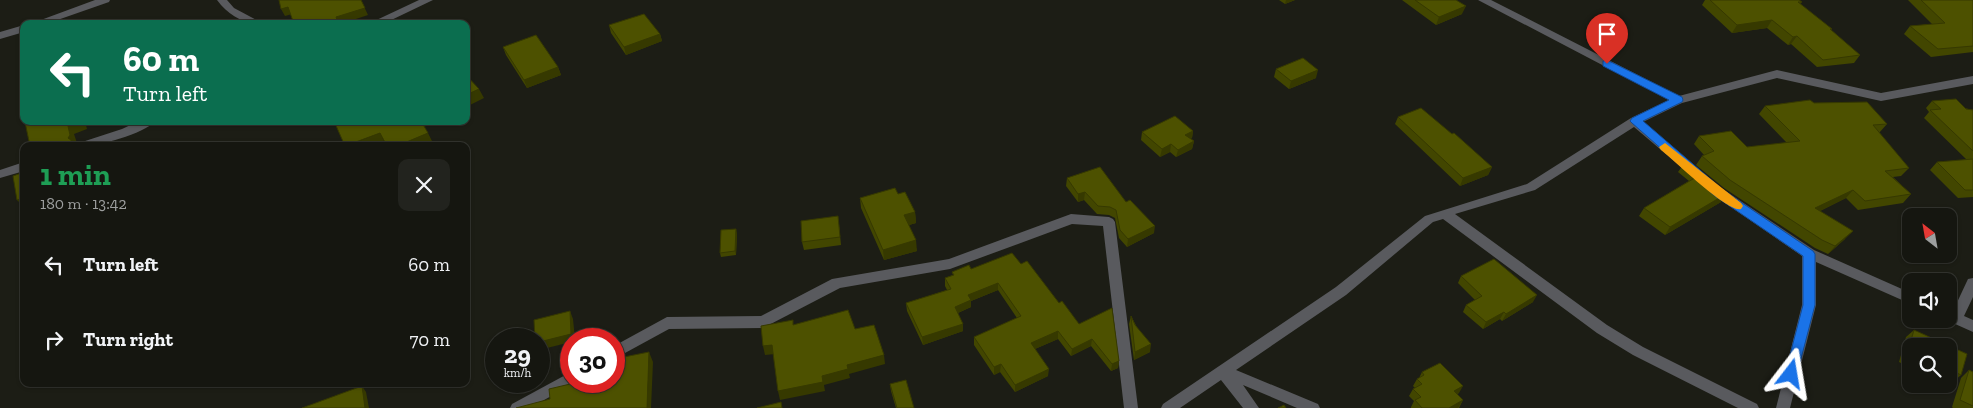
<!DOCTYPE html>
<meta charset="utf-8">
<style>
body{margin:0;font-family:"Zilla Slab",serif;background:#22231e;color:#f1f3f6;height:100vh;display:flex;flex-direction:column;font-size:19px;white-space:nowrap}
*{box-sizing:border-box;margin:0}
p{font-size:16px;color:#9d9f9f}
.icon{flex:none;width:28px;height:28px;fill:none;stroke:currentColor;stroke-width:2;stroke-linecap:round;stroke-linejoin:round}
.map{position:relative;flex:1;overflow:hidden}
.side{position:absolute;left:20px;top:142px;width:450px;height:245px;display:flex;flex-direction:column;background:#151610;border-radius:10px;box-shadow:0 1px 4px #0004,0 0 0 1px #343530}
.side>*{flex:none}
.banner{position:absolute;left:20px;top:20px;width:450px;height:105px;border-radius:10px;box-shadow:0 1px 4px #0004,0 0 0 1px #343530;background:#0b6e4f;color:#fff;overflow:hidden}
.needle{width:32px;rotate:329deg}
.tools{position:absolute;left:1902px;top:208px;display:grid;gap:10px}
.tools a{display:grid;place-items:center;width:55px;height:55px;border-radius:10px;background:#151610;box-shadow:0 1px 4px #0004,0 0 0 1px #343530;font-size:25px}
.speed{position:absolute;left:485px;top:328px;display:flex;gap:10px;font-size:25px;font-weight:700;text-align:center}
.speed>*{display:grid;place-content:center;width:65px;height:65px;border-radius:50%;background:#151610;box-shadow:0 1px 4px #0004,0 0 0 1px #343530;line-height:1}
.speed small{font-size:12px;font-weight:400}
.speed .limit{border:8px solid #d22;background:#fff;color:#111}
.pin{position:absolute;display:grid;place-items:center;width:42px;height:42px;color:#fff;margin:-51px -21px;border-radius:50% 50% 50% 0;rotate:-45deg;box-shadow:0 0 5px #0007}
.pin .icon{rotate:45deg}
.me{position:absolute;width:55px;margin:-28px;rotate:14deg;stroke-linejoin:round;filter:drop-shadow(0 0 4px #0008)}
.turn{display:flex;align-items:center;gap:18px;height:105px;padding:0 20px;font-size:22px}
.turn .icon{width:65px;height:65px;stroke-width:2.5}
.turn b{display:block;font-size:35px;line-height:42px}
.round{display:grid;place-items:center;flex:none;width:52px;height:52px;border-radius:10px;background:#22231e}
.headline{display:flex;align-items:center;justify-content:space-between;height:85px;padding:0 20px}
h1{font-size:30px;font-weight:800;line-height:38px;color:#1e9e55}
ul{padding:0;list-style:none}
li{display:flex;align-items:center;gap:15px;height:75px;padding:0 20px}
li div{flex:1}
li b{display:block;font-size:19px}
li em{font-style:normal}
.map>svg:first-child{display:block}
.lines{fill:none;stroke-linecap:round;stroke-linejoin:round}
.street{fill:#595a5e;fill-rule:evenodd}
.wall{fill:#424600}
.shaded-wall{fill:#363900}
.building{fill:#4d5100;stroke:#363900}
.route{fill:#1a73e8;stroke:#114b97}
.slow{fill:#f59e0b}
</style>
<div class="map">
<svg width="1973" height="408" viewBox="0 0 1973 408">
<rect width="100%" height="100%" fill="#1c1d15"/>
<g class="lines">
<!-- street -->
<path class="street" d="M 95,0 L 110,0 L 109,2 L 46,24 L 30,24 Z
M 217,0 L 227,0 L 234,8 L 264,24 C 244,24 229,16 217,0 Z
M 419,0 L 433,0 L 383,24 L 368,24 Z
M 1478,0 L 1491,0 L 1679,96 L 1777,70 L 1881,93 L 1973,76 L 1973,84 L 1881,101 L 1777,78 L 1682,103 L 1643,122 L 1701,171 L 1703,174 L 1701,177 L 1693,177 L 1634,127 L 1535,190 L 1455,214 L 1607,325 L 1643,347 L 1757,404 L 1759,408 L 1738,408 L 1633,355 L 1597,333 L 1443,219 L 1433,222 L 1346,295 L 1236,370 L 1318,404 L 1320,408 L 1297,408 L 1243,385 L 1259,408 L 1243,408 L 1221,380 L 1180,408 L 1161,408 L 1163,404 L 1336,287 L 1425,216 L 1527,184 L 1631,118 L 1669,100 Z
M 24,25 L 24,32 L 0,39 L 0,32 Z
M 139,121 L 155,121 C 143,135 95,147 77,146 L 79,143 L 122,129 Z
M 24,162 L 24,171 L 0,178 L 0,170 Z
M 1712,182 L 1814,250 L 1911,293 L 1911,304 L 1816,262 L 1816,305 L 1790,408 L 1776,408 L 1802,305 L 1802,256 L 1715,196 L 1706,186 Z
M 1071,214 L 1109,217 L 1113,219 L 1115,222 L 1138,408 L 1124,408 L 1103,226 L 1072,224 L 950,269 L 840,288 L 763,328 L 669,329 L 614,359 L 614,346 L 667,317 L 761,316 L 832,279 L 949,259 Z
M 1973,278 L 1973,297 L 1964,316 L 1973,320 L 1973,332 L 1944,319 L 1949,319 L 1949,310 L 1953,311 L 1968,279 Z
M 571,372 L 571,381 L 576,382 L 530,408 L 510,408 L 512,404 Z"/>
</g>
<!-- wall -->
<path class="wall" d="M 1279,0 L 1295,0 L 1285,4 Z
M 1402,0 L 1456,0 L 1462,14 L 1436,25 Z
M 1705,0 L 1799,0 L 1802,2 L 1800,4 L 1832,29 L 1831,30 L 1860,55 L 1854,63 L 1817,67 L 1791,44 L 1788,45 L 1767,28 L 1732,33 L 1702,5 Z
M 1908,0 L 1973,0 L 1973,52 L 1931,57 L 1904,34 L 1910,26 L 1932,24 Z
M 609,25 L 660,34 L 662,41 L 626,55 L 611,33 Z
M 503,47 L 558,67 L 561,75 L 527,88 L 506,55 Z
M 1276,69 L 1316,78 L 1289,89 L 1274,77 Z
M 1932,101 L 1973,110 L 1973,197 L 1958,198 L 1930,170 L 1937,162 L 1967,160 L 1924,118 L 1929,112 L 1926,108 Z
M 1814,103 L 1887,124 L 1879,133 L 1909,168 L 1901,176 L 1893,177 L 1911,194 L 1903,203 L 1858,210 L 1846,198 L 1820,211 L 1845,239 L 1828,254 L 1815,248 L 1724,188 L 1696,165 L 1702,156 L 1704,155 L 1694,144 L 1699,136 L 1747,147 L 1787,143 L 1759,114 L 1765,106 Z
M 1398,117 L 1492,167 L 1488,175 L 1460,186 L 1395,124 Z
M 1193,131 L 1192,138 L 1190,139 L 1194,141 L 1192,149 L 1176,157 L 1170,152 L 1160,157 L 1141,140 L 1142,132 Z
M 1687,163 L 1721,202 L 1665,235 L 1639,216 L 1644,208 L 1689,181 L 1678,172 L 1683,165 Z
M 1067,178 L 1126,202 L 1154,233 L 1127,247 L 1119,238 L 1115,218 L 1109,215 L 1097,214 L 1084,200 L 1078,202 L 1066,186 Z
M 898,194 L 915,212 L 916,223 L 909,225 L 917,251 L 884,260 L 861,208 L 860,198 Z
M 839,224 L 841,245 L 804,250 L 802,242 Z
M 737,233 L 736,255 L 721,257 L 720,253 Z
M 1021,264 L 1079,324 L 1119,361 L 1118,368 L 1111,371 L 1091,346 L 1071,356 L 1058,339 L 1035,349 L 1048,376 L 1015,392 L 1000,372 L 994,375 L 974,345 L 974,337 L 1017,318 L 998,290 L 971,301 L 971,307 L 958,313 L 963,331 L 923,345 L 907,311 L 906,303 L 947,290 L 945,286 L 945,278 L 953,275 L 952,272 Z
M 1461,276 L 1533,302 L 1502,321 L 1500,319 L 1483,329 L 1463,312 L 1466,305 L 1475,300 L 1458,283 Z
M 1131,316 L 1150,352 L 1134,360 L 1129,324 Z
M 1914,330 L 1967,354 L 1961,375 L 1953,382 L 1949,381 L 1949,346 L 1911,346 L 1911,368 L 1899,362 L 1906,337 Z
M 1969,370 L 1973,372 L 1973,408 L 1953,408 L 1952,407 L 1961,378 Z
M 1422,372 L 1459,393 L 1457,394 L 1463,400 L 1459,408 L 1411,408 L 1411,407 L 1414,401 L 1409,396 L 1413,389 L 1415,388 L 1413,386 L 1417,379 L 1419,378 Z
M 890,384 L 914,408 L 896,408 L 891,391 Z"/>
<!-- shaded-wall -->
<path class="shaded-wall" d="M 361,0 L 368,15 L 341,24 L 326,24 Z
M 1286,0 L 1295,0 L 1285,4 Z
M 1466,6 L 1462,14 L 1436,25 L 1439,17 Z
M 288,7 L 292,14 L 285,16 L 281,9 Z
M 1772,20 L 1767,28 L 1732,33 L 1737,25 Z
M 660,34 L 662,41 L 626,55 L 624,47 Z
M 1797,36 L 1791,44 L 1788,45 L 1793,37 Z
M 558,67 L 561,75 L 527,88 L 524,80 Z
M 1318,70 L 1316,78 L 1289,89 L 1291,81 Z
M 479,89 L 484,98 L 466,107 L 466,95 Z
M 80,121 L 85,121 L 87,129 L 74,134 L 77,143 L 76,145 L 76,146 L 73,146 L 68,138 L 68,126 Z
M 421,121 L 436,121 L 424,127 Z
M 1193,131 L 1192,138 L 1184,142 L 1185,135 Z
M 380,133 L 385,143 L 375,146 L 346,146 Z
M 428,133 L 433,143 L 425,146 L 397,146 Z
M 1194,141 L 1192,149 L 1176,157 L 1178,150 Z
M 1171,144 L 1170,152 L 1160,157 L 1162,149 Z
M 1492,167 L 1488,175 L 1460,186 L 1463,178 Z
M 1853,190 L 1846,198 L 1808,217 L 1815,208 Z
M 1085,192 L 1084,200 L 1078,202 L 1078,194 Z
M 1726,194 L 1721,202 L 1665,235 L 1670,227 Z
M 24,198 L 24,207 L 17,200 Z
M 915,212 L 916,223 L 905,226 L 904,215 Z
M 1155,226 L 1154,233 L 1127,247 L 1128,239 Z
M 736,229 L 737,233 L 736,255 L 735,251 Z
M 1853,231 L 1845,239 L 1828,254 L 1835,246 Z
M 916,240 L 917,251 L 884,260 L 883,250 Z
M 998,283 L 998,290 L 971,301 L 971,307 L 955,314 L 955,307 L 968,295 Z
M 1537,295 L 1533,302 L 1502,321 L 1506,314 Z
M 570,311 L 573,319 L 575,339 L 571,339 L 571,342 L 539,350 L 539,342 Z
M 1504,312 L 1500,319 L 1483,329 L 1486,322 Z
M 963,324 L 963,331 L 923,345 L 922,337 Z
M 1058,331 L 1058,339 L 1030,351 L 1031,343 Z
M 1092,339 L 1091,346 L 1071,356 L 1072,349 Z
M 1151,344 L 1150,352 L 1134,360 L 1135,352 Z
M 772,345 L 775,354 L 765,355 L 763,346 Z
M 649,352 L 653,362 L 651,408 L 647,408 Z
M 884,355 L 885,364 L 849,374 L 850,378 L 824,385 L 825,391 L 780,400 L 778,391 L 822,376 L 847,365 Z
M 1119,361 L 1118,368 L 1111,371 L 1112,364 Z
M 1001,364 L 1000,372 L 994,375 L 994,367 Z
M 1049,369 L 1048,376 L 1015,392 L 1015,385 Z
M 362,386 L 366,392 L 369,408 L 365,408 Z
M 1463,386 L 1459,393 L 1450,399 L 1454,391 Z
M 1463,400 L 1458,408 L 1449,408 Z"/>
<!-- building -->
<path class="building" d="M 279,0 L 361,0 L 365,8 L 336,17 L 337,20 L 326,24 L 294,24 L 288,7 L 281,9 Z
M 1415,0 L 1456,0 L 1466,6 L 1439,17 Z
M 1710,0 L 1799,0 L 1802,2 L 1798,2 L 1832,29 L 1830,29 L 1860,55 L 1823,60 L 1797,36 L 1793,37 L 1772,20 L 1737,25 Z
M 1921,0 L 1973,0 L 1973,46 L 1938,49 L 1910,26 L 1945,23 Z
M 644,14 L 660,34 L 624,47 L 609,25 Z
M 536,35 L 558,67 L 524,80 L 503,47 Z
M 1303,58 L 1318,70 L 1291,81 L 1276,69 Z
M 466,75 L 479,89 L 466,95 Z
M 1956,99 L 1966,109 L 1973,110 L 1973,151 L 1930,110 L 1941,109 L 1932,101 Z
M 1810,100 L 1814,103 L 1867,102 L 1887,124 L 1873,125 L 1909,168 L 1885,171 L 1911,194 L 1865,201 L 1853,190 L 1815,208 L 1853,231 L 1835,246 L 1822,240 L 1730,180 L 1702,156 L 1714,151 L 1699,136 L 1731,131 L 1747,147 L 1800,141 L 1765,106 Z
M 1421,108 L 1452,134 L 1454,133 L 1492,167 L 1463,178 L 1398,117 Z
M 1175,116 L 1193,131 L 1185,135 L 1194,141 L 1178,150 L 1171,144 L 1162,149 L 1142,132 Z
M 26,121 L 80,121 L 80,122 L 68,126 L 70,135 L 68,138 L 71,140 L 73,146 L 30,146 L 25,122 Z
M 334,121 L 421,121 L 428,133 L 397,146 L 387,146 L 380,133 L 345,146 Z
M 1973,159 L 1973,190 L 1965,190 L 1937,162 Z
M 1687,163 L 1726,194 L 1670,227 L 1644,208 L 1698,176 L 1683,165 Z
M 1100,167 L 1126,202 L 1130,200 L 1155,226 L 1128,239 L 1120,230 L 1116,210 L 1110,207 L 1098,206 L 1085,192 L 1078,194 L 1067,178 Z
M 24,172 L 24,198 L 17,200 L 13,176 Z
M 895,188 L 898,194 L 905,192 L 915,212 L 904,215 L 916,240 L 883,250 L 860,198 Z
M 838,216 L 840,237 L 802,242 L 801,221 Z
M 736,229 L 735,251 L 720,253 L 721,230 Z
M 1012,253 L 1021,264 L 1027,261 L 1059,303 L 1062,301 L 1079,324 L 1112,308 L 1119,361 L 1112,364 L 1092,339 L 1072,349 L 1058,331 L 1031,343 L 1049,369 L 1015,385 L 1001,364 L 994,367 L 974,337 L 1021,316 L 998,283 L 968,295 L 971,300 L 955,307 L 963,324 L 922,337 L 906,303 L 951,289 L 945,278 L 954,275 L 952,272 L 969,265 L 971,269 Z
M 1494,259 L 1537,295 L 1506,314 L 1504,312 L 1486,322 L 1466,305 L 1482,296 L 1461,276 Z
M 848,310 L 855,329 L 874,325 L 884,355 L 847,365 L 848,369 L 822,376 L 823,382 L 778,391 L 772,345 L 763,346 L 761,326 L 793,320 L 793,325 Z
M 570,311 L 571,334 L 539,342 L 539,339 L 535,339 L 534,320 Z
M 1131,316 L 1135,325 L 1151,344 L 1135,352 Z
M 1914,330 L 1967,354 L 1961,375 L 1949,369 L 1949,346 L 1911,346 L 1911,357 L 1907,354 Z
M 649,352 L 647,408 L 516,408 L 550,399 L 549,389 L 583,381 L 614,381 L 614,359 Z
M 1440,363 L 1463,386 L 1454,391 L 1463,400 L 1449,408 L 1422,408 L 1415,400 L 1421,397 L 1413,389 L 1422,384 L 1417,379 L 1424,375 L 1422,372 Z
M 1969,370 L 1973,372 L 1973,406 L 1960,400 Z
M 906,380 L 914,408 L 897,408 L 890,384 Z
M 362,386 L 365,408 L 302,408 Z
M 781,402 L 782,408 L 757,408 Z
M 1284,405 L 1286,408 L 1278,408 Z"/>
<!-- route -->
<path class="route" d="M 1607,60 L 1682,97 L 1683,100 L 1682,102 L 1643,121 L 1723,190 L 1813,251 L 1815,254 L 1815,305 L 1796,378 L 1791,379 L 1787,378 L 1785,374 L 1803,305 L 1803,256 L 1715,196 L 1632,123 L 1630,121 L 1632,118 L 1669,100 L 1603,66 L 1603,61 Z"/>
<!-- slow -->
<path class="slow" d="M 1665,143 L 1741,203 L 1743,206 L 1741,209 C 1728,213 1674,160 1661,150 L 1659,147 Z"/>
</svg>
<div class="tools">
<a><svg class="needle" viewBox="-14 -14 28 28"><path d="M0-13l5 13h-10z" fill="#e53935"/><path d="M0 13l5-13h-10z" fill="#9d9f9f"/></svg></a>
<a><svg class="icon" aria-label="sound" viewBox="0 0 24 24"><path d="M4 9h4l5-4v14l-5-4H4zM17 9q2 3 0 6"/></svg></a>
<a><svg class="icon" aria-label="search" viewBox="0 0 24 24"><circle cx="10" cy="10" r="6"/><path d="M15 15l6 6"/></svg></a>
</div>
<div class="speed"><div>29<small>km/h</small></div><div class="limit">30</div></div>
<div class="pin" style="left:1607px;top:64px;background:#d93025"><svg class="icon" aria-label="arrive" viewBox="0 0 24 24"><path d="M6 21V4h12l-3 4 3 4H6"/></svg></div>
<svg class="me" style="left:1791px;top:374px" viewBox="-20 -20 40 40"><path d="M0-17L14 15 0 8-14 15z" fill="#1a73e8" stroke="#fff" stroke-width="4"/></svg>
<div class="banner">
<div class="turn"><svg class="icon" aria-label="left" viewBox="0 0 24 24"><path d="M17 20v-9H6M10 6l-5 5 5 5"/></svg><div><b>60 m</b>Turn left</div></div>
</div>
<section class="side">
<div class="headline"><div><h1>1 min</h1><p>180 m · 13:42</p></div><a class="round"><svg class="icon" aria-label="close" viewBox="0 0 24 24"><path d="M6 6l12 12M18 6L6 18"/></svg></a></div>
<ul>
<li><svg class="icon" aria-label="left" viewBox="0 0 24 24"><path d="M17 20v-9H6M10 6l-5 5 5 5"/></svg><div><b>Turn left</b></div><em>60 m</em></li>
<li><svg class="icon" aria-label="right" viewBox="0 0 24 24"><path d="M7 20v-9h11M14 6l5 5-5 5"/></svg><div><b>Turn right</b></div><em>70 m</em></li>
</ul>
</section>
</div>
